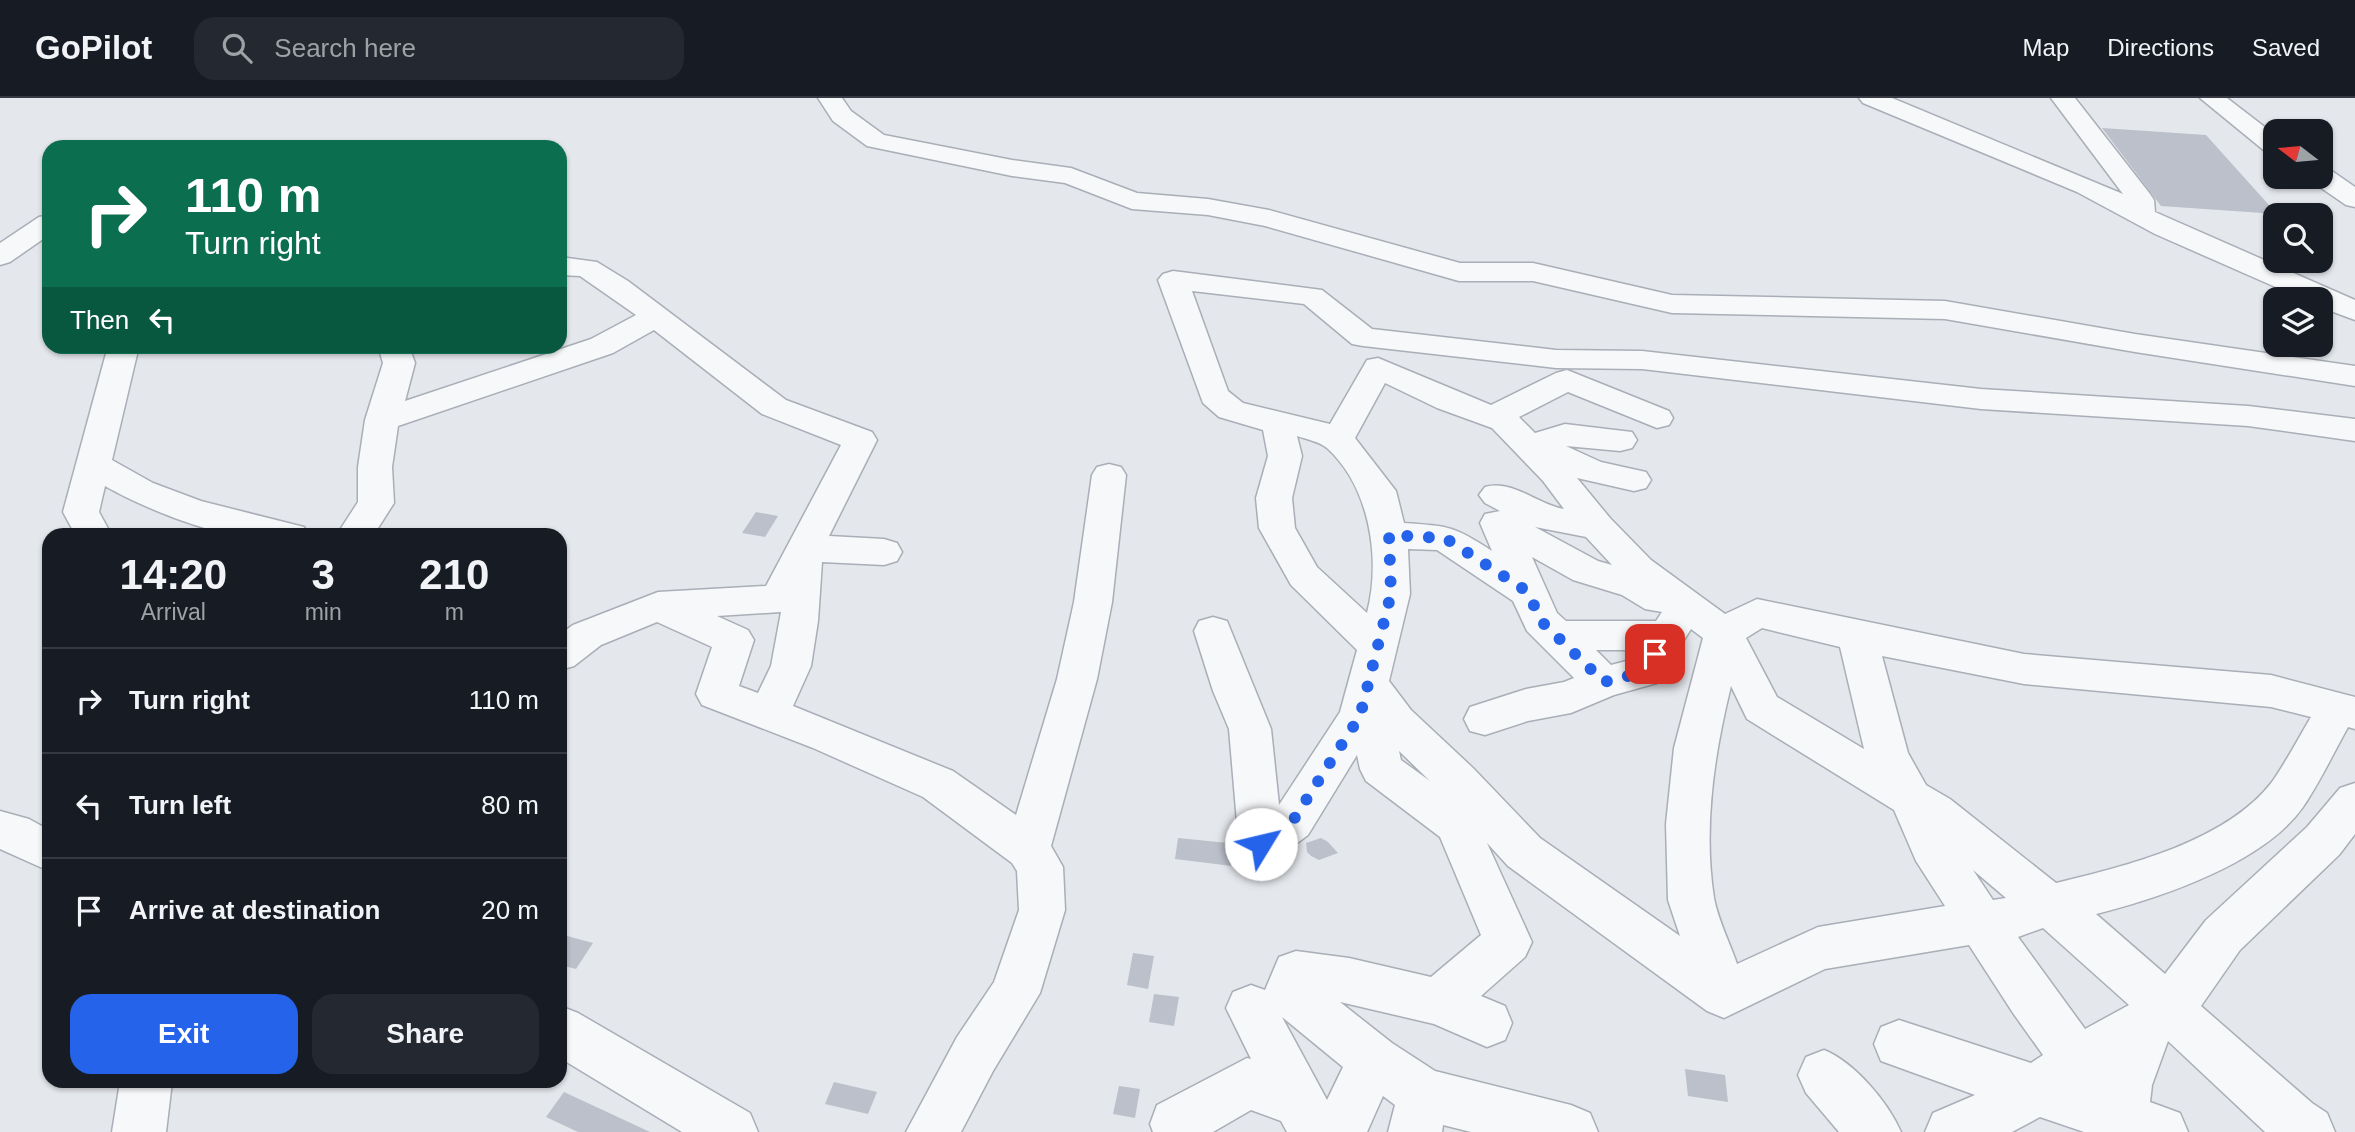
<!DOCTYPE html>
<style>
body{margin:0;font-family:Helvetica,sans-serif;background:#242831;color:#f1f3f6;height:100vh;display:flex;flex-direction:column;font-size:26px;white-space:nowrap}
*{box-sizing:border-box;margin:0}
p{font-size:23px;color:#9ea1a6}
.icon{flex:none;width:38px;height:38px;fill:none;stroke:currentColor;stroke-width:2;stroke-linecap:round;stroke-linejoin:round}
.map{position:relative;flex:1;overflow:hidden}
.side{position:absolute;left:42px;top:430px;width:525px;height:560px;display:flex;flex-direction:column;background:#171b24;border-radius:21px;box-shadow:0 2px 5px #0004}
.side>*{flex:none}
.banner{position:absolute;left:42px;top:42px;width:525px;height:214px;border-radius:21px;box-shadow:0 2px 5px #0004;background:#0b6e4f;color:#fff;overflow:hidden}
.needle{width:46px;rotate:286deg}
.fabs{position:absolute;left:2263px;top:21px;display:grid;gap:14px}
.fabs a{display:grid;place-items:center;width:70px;height:70px;border-radius:14px;background:#171b24;box-shadow:0 2px 5px #0004;font-size:35px}
.pin{position:absolute;display:grid;place-items:center;width:60px;height:60px;color:#fff;margin:-30px;border-radius:14px;box-shadow:0 4px 10px #0006}
.me{position:absolute;width:77px;margin:-38px;rotate:54deg;stroke-linejoin:round;filter:drop-shadow(0 0 5px #0008)}
.turn{display:flex;align-items:center;gap:24px;height:147px;padding:0 28px;font-size:32px}
.turn .icon{width:91px;height:91px;stroke-width:2.5}
.turn b{display:block;font-size:49px;line-height:60px}
.then{display:flex;align-items:center;height:66px;padding:0 28px;background:#0003;gap:14px;font-size:26px}
.eta{display:flex;justify-content:space-evenly;align-items:center;height:119px;text-align:center}
.eta b{font-size:42px;font-weight:700;line-height:49px}
.action{display:flex;gap:14px;margin-top:auto;padding:14px 28px}
.action a{flex:1;height:80px;border-radius:21px;background:#2563eb;color:#fff;font-size:28px;font-weight:700;line-height:80px;text-align:center}
.action a+a{background:#242831;color:#f1f3f6}
ul{padding:0;list-style:none}
li{display:flex;align-items:center;gap:21px;height:105px;padding:0 28px;border-top:2px solid #363941}
li div{flex:1}
li b{display:block;font-size:26px}
li em{font-style:normal}
header{display:flex;align-items:center;gap:42px;box-sizing:border-box;height:98px;padding:0 35px;background:#171b24;border-bottom:2px solid #363941}
header strong{font-size:33px}
nav{display:flex;gap:38px;margin-inline-start:auto;font-size:24px}
.search{width:490px;height:63px;background:#242831;display:flex;align-items:center;gap:18px;box-sizing:border-box;padding:0 24px;border-radius:21px;color:#9ea1a6;font-size:26px}
.map>svg:first-child{display:block}
.building{fill:#bbc0ca}
.lines{fill:none;stroke-linecap:round;stroke-linejoin:round}
.minor-casing{stroke:#a9aeb7;stroke-width:3}
.minor{fill:#f7f8fa;fill-rule:evenodd}
.route{stroke:#2563eb;stroke-width:12;stroke-dasharray:0 21.6}
</style>
<header>
<strong>GoPilot</strong>
<div class="search"><svg class="icon" aria-label="search" viewBox="0 0 24 24"><circle cx="10" cy="10" r="6"/><path d="M15 15l6 6"/></svg>Search here</div>
<nav><a>Map</a><a>Directions</a><a>Saved</a></nav>
</header>
<div class="map">
<svg width="2355" height="1034" viewBox="0 0 2355 1034">
<rect width="100%" height="100%" fill="#e4e7ec"/>
<!-- building -->
<path class="building" d="M 2102,30 L 2206,37 L 2277,116 L 2161,108 Z
M 756,414 L 778,418 L 765,439 L 742,435 Z
M 1178,740 L 1228,745 L 1225,753 L 1232,768 L 1175,761 Z
M 1321,740 L 1328,744 L 1338,755 L 1319,762 L 1311,758 L 1307,754 L 1306,745 Z
M 560,836 L 593,845 L 576,871 L 560,867 Z
M 1133,855 L 1154,858 L 1148,891 L 1127,887 Z
M 1154,896 L 1179,899 L 1174,928 L 1149,924 Z
M 1685,971 L 1725,977 L 1728,1004 L 1688,998 Z
M 834,984 L 877,994 L 868,1016 L 825,1006 Z
M 1119,988 L 1140,991 L 1135,1020 L 1113,1016 Z
M 564,994 L 650,1034 L 578,1034 L 546,1019 Z"/>
<g class="lines">
<!-- minor casing -->
<g class="minor-casing">
<path id="minor" d="M 818,0 L 842,0 L 851,13 L 884,37 L 1012,62 L 1071,70 L 1137,95 L 1208,101 L 1269,112 L 1460,165 L 1533,165 L 1672,197 L 1945,203 L 2135,236 L 2355,268 L 2355,288 L 2135,254 L 1945,221 L 1672,215 L 1533,183 L 1459,183 L 1265,128 L 1208,117 L 1132,111 L 1065,85 L 1012,78 L 867,48 L 833,23 Z
M 1859,0 L 1892,0 L 2123,96 L 2051,0 L 2075,0 L 2150,96 L 2154,102 L 2155,114 L 2355,202 L 2355,222 L 2320,209 L 2320,201 L 2303,201 L 2155,136 L 2077,94 L 1863,5 Z
M 2200,0 L 2227,0 L 2275,37 L 2275,57 L 2266,54 Z
M 2320,69 L 2329,71 L 2355,89 L 2355,109 L 2346,107 L 2311,83 L 2308,79 L 2320,79 Z
M 49,117 L 49,137 L 10,164 L 0,167 L 0,145 L 39,119 Z
M 560,159 L 597,164 L 628,183 L 786,302 L 872,334 L 877,342 L 829,438 L 884,441 L 897,445 L 902,454 L 897,463 L 884,467 L 822,464 L 818,523 L 811,568 L 793,608 L 953,673 L 1016,717 L 1057,581 L 1074,504 L 1092,377 L 1097,369 L 1109,366 L 1121,369 L 1126,377 L 1112,504 L 1097,581 L 1051,748 L 1063,769 L 1065,812 L 1040,895 L 993,973 L 961,1034 L 906,1034 L 957,939 L 994,884 L 1019,812 L 1017,773 L 1012,765 L 923,699 L 813,650 L 702,607 L 696,596 L 712,549 L 657,524 L 601,547 L 574,568 L 560,572 L 560,536 L 573,527 L 658,494 L 766,488 L 841,347 L 762,316 L 654,232 L 613,255 L 398,328 L 392,369 L 394,405 L 373,438 L 336,438 L 358,404 L 358,369 L 365,322 L 383,265 L 378,248 L 409,248 L 415,265 L 405,303 L 591,241 L 636,217 L 580,178 L 560,177 ZM 781,514 L 771,568 L 758,595 L 739,588 L 754,542 L 748,532 L 717,518 Z
M 1173,173 L 1322,192 L 1372,231 L 1556,252 L 1642,253 L 1981,291 L 2248,308 L 2355,321 L 2355,343 L 2248,328 L 1981,311 L 1642,271 L 1556,270 L 1363,248 L 1352,246 L 1304,206 L 1192,193 L 1228,293 L 1243,305 L 1330,326 L 1367,262 L 1378,260 L 1491,307 L 1556,275 L 1567,272 L 1669,313 L 1673,320 L 1669,327 L 1657,330 L 1568,294 L 1519,319 L 1535,335 L 1565,326 L 1632,334 L 1637,342 L 1632,350 L 1620,353 L 1566,348 L 1601,364 L 1646,374 L 1651,382 L 1646,390 L 1634,393 L 1577,380 L 1610,420 L 1651,462 L 1725,516 L 1757,501 L 2024,556 L 2271,577 L 2355,599 L 2355,631 L 2348,629 C 2333,656 2320,684 2303,709 C 2264,765 2160,800 2096,816 L 2165,876 L 2206,822 L 2307,729 L 2340,690 L 2355,685 L 2355,736 L 2339,757 L 2240,852 L 2201,908 L 2312,1005 L 2327,1015 L 2335,1034 L 2265,1034 L 2168,943 L 2152,987 L 2150,1004 L 2180,1015 L 2188,1034 L 2084,1034 L 2040,1019 L 2012,1034 L 1925,1034 L 1933,1015 L 1975,997 L 1881,963 L 1874,946 L 1881,929 L 1899,922 L 2031,965 L 2043,957 L 2013,915 L 1969,847 L 1825,871 L 1724,920 L 1707,913 L 1508,768 L 1487,745 L 1532,844 L 1525,859 L 1481,898 L 1505,908 L 1512,925 L 1505,942 L 1487,949 L 1434,926 L 1340,904 L 1392,945 L 1435,973 L 1571,1007 L 1590,1015 L 1598,1034 L 1471,1034 L 1443,1027 L 1442,1034 L 1388,1034 L 1395,1007 L 1383,998 L 1367,1034 L 1287,1034 L 1281,1023 L 1251,1012 L 1213,1034 L 1153,1034 L 1150,1026 L 1157,1007 L 1247,960 L 1251,961 L 1226,910 L 1233,894 L 1251,887 L 1265,892 L 1279,859 L 1296,853 L 1349,860 L 1431,879 L 1481,837 L 1440,739 L 1366,683 L 1360,671 L 1357,657 L 1308,737 L 1277,760 L 1250,771 L 1234,766 L 1227,752 L 1238,736 L 1229,631 L 1213,593 L 1194,533 L 1199,523 L 1213,519 L 1227,523 L 1271,631 L 1279,707 L 1340,614 L 1357,552 L 1291,487 L 1259,430 L 1256,400 L 1268,358 L 1263,332 L 1219,319 L 1203,305 L 1158,182 L 1163,176 ZM 1385,285 L 1437,310 L 1492,330 L 1543,383 L 1564,411 C 1537,406 1512,381 1485,389 L 1479,397 L 1485,405 L 1500,413 L 1485,416 L 1480,425 L 1492,453 C 1454,428 1449,428 1404,425 L 1396,393 L 1355,340 ZM 1297,338 C 1306,341 1320,344 1327,350 C 1370,389 1381,461 1367,515 L 1317,469 L 1295,430 L 1292,400 L 1302,358 ZM 1535,429 L 1586,439 L 1612,467 L 1598,463 ZM 1408,451 L 1437,452 L 1513,503 L 1527,533 L 1574,580 L 1564,584 L 1526,591 L 1470,609 L 1464,621 L 1470,633 L 1485,637 L 1528,623 L 1571,615 L 1614,597 L 1657,585 L 1691,531 L 1703,540 L 1674,650 L 1666,726 L 1668,802 L 1680,838 L 1540,740 L 1473,670 L 1411,612 L 1389,583 L 1410,496 ZM 1532,459 L 1573,482 L 1622,497 L 1645,511 L 1662,514 L 1656,523 L 1566,523 L 1557,515 ZM 1762,530 L 1840,549 L 1864,651 L 1777,599 L 1746,540 ZM 1596,552 L 1636,552 L 1630,562 L 1611,567 ZM 1882,558 L 2024,586 L 2271,609 L 2311,619 C 2298,641 2286,664 2272,684 C 2226,744 2126,768 2056,785 L 1950,701 L 1926,687 L 1908,655 ZM 1731,588 L 1747,621 L 1894,712 L 1916,763 L 1945,808 L 1818,829 L 1737,866 C 1730,845 1718,822 1714,800 C 1703,730 1714,657 1731,588 ZM 1399,653 L 1430,683 L 1401,662 ZM 1973,772 L 2006,800 L 1993,802 ZM 2043,830 L 2129,907 L 2085,931 L 2018,839 ZM 1282,919 L 1343,969 L 1327,1002 Z
M 108,248 L 139,248 L 112,362 L 153,385 L 201,403 L 304,429 L 309,438 C 287,438 265,440 243,438 C 203,434 140,408 105,388 L 99,414 L 112,438 L 76,438 L 63,414 Z
M 0,713 L 29,721 L 49,732 L 49,773 L 0,751 Z
M 560,908 L 578,915 L 750,1015 L 758,1034 L 682,1034 L 560,960 Z
M 1824,952 C 1854,964 1888,1004 1901,1034 L 1839,1034 L 1806,995 L 1798,977 L 1806,959 Z
M 120,984 L 172,984 L 166,1034 L 112,1034 Z"/>
</g>
<!-- minor -->
<use href="#minor" class="minor"/>
</g>
<g class="lines">
<!-- route -->
<path class="route" d="M 1261,746 L 1292,724 L 1360,618 L 1391,496 L 1389,437 L 1445,440 L 1528,494 L 1541,523 L 1604,584 L 1643,574 L 1655,556"/>
</g>
</svg>
<div class="fabs">
<a><svg class="needle" viewBox="-14 -14 28 28"><path d="M0-13l5 13h-10z" fill="#e53935"/><path d="M0 13l5-13h-10z" fill="#9ea1a6"/></svg></a>
<a><svg class="icon" aria-label="search" viewBox="0 0 24 24"><circle cx="10" cy="10" r="6"/><path d="M15 15l6 6"/></svg></a>
<a><svg class="icon" aria-label="layers" viewBox="0 0 24 24"><path d="M12 4l9 5-9 5-9-5zM3 14l9 5 9-5"/></svg></a>
</div>
<div class="pin" style="left:1655px;top:556px;background:#d93025"><svg class="icon" aria-label="arrive" viewBox="0 0 24 24"><path d="M6 21V4h12l-3 4 3 4H6"/></svg></div>
<svg class="me" style="left:1261px;top:746px" viewBox="-20 -20 40 40"><circle r="19" fill="#fff"/><path d="M0-13L10 11 0 6-10 11z" fill="#2563eb"/></svg>
<div class="banner">
<div class="turn"><svg class="icon" aria-label="right" viewBox="0 0 24 24"><path d="M7 20v-9h11M14 6l5 5-5 5"/></svg><div><b>110 m</b>Turn right</div></div>
<div class="then">Then<svg class="icon" aria-label="left" viewBox="0 0 24 24"><path d="M17 20v-9H6M10 6l-5 5 5 5"/></svg></div>
</div>
<section class="side">
<div class="eta">
<div><b>14:20</b><p>Arrival</p></div>
<div><b>3</b><p>min</p></div>
<div><b>210</b><p>m</p></div>
</div>
<ul>
<li><svg class="icon" aria-label="right" viewBox="0 0 24 24"><path d="M7 20v-9h11M14 6l5 5-5 5"/></svg><div><b>Turn right</b></div><em>110 m</em></li>
<li><svg class="icon" aria-label="left" viewBox="0 0 24 24"><path d="M17 20v-9H6M10 6l-5 5 5 5"/></svg><div><b>Turn left</b></div><em>80 m</em></li>
<li><svg class="icon" aria-label="arrive" viewBox="0 0 24 24"><path d="M6 21V4h12l-3 4 3 4H6"/></svg><div><b>Arrive at destination</b></div><em>20 m</em></li>
</ul>
<div class="action"><a>Exit</a><a>Share</a></div>
</section>
</div>
